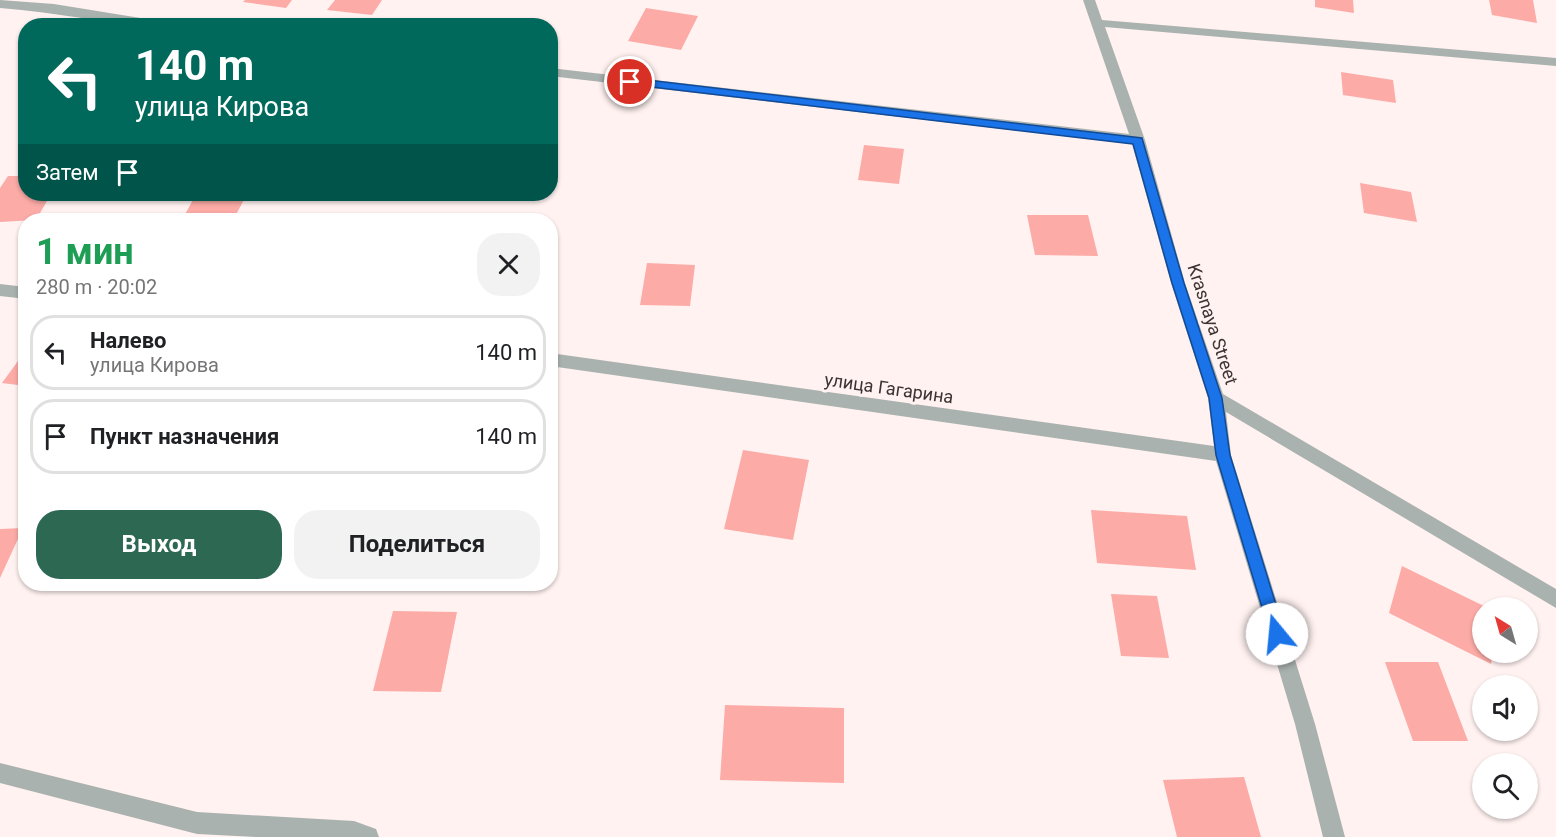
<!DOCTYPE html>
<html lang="ru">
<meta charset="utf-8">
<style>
body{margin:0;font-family:Roboto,sans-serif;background:#f2f2f2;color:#202124;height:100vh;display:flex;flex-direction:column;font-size:22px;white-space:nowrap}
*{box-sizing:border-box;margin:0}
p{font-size:20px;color:#757577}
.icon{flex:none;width:33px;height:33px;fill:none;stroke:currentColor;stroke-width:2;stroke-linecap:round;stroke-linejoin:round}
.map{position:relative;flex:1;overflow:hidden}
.sheet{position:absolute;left:18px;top:213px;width:540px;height:378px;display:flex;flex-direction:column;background:#fff;border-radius:24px;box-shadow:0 2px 4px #0004}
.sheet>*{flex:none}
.hud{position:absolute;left:18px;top:18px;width:540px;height:183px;border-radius:24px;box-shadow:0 2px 4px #0004;background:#00695c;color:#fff;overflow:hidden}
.needle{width:39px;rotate:323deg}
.fabs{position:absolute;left:1472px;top:597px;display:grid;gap:12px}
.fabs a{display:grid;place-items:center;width:66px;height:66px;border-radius:50%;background:#fff;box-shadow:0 2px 4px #0004;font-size:30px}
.pin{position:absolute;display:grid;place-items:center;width:51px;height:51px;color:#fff;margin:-26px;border:3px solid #fff;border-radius:50%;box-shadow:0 2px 6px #0007}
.me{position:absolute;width:66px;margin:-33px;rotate:343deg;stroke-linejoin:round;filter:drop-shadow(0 0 4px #0008)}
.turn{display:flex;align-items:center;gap:21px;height:126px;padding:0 18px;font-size:27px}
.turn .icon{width:78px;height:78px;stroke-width:2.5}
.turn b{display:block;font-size:42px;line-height:51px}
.then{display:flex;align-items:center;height:57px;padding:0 18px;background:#0003;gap:12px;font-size:22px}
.round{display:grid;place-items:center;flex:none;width:63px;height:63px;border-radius:24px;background:#f2f2f2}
.summary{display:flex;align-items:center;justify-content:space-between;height:102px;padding:0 18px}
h1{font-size:36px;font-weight:700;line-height:45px;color:#1e9e55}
.action{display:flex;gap:12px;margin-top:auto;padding:12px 18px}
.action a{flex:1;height:69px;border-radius:24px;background:#2d6853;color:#fff;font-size:24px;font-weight:700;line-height:69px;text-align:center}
.action a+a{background:#f2f2f2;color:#202124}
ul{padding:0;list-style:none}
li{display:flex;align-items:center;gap:18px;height:75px;margin:0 12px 9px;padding:0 6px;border:3px solid #e0e0e0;border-radius:24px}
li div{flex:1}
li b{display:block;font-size:22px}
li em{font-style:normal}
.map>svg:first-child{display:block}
.building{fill:#fdaba7}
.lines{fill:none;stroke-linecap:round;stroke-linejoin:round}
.minor{fill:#aab2af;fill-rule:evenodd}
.route{fill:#1a73e8;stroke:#114b97;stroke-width:1.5}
.labels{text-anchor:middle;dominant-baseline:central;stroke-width:6;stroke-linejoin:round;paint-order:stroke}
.street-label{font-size:18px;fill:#3c3433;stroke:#fff2f1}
</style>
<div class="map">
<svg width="1556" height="837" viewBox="0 0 1556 837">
<rect width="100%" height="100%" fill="#fff2f1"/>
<!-- building -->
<path class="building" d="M 245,0 L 292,0 L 286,8 L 243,2 Z
M 335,0 L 382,0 L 372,15 L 327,10 Z
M 1315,0 L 1353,0 L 1354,13 L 1315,7 Z
M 1489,0 L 1533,0 L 1537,23 L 1492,15 Z
M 646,8 L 698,16 L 681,50 L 628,41 Z
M 1341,72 L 1393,80 L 1396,103 L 1343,95 Z
M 864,145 L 904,149 L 899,184 L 858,180 Z
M 8,176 L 26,176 L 26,194 L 51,194 L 36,220 L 0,222 L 0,188 Z
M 1360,183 L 1411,192 L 1417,222 L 1364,213 Z
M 195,196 L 245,198 L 233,220 L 182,220 Z
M 382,214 L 424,219 L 379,220 Z
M 1027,215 L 1088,215 L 1098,256 L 1035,255 Z
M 647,263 L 695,265 L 690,306 L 640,305 Z
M 26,350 L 26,386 L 2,383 Z
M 743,450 L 809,460 L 793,540 L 724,529 Z
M 1091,510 L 1187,516 L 1196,570 L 1097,563 Z
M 23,528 L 0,578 L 0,529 Z
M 1402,566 L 1488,608 L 1482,608 L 1482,652 L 1493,652 L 1491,664 L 1389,613 Z
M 1111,594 L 1157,596 L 1169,658 L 1121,656 Z
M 393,611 L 457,612 L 441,692 L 373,691 Z
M 1385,662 L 1438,662 L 1468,741 L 1413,741 Z
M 725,705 L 844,708 L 844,783 L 720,780 Z
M 1244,777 L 1261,837 L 1177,837 L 1163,780 Z"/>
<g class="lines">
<!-- minor -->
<path class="minor" d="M 0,0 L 54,4 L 165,22 L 171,26 C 114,26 57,12 0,8 Z
M 1083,0 L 1095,0 L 1102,20 L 1556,58 L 1556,66 L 1105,27 L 1145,140 L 1185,283 L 1223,394 L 1556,589 L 1556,608 L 1226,412 L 1231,455 L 1315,724 L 1345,837 L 1323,837 L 1295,724 L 1216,461 L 550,366 L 550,353 L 1214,446 L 1208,398 L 1171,283 L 1132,144 L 550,76 L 550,68 L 1129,134 Z
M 0,284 L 26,287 L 26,299 L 0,296 Z
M 0,763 L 197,812 L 354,821 L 376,829 L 379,837 L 256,837 L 197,834 L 0,783 Z"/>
</g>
<!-- route -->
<path class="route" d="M 630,78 L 1142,138 L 1184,283 L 1222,398 L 1230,455 L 1285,634 L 1283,640 L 1277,642 L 1272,640 L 1270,634 L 1216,455 L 1209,398 L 1172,283 L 1133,144 L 626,84 L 624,82 Z"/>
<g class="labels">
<!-- street labels -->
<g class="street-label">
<text transform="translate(1213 324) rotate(72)">Krasnaya Street</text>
<text transform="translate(889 388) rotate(8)">улица Гагарина</text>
</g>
</g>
</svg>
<div class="fabs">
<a><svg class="needle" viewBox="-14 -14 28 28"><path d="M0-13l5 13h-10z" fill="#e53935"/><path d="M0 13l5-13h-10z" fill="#757577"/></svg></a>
<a><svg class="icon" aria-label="sound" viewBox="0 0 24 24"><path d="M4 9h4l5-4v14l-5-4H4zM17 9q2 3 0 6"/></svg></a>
<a><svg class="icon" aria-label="search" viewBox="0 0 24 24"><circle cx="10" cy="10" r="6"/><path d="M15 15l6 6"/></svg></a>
</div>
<div class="pin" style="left:630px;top:82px;background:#d93025"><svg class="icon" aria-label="arrive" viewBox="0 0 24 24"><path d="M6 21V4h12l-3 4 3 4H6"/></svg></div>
<svg class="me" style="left:1277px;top:634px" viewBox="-20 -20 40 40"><circle r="19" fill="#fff"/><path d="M0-13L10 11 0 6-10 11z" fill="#1a73e8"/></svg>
<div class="hud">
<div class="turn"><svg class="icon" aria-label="left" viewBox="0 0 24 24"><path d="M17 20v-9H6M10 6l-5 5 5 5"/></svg><div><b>140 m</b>улица Кирова</div></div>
<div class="then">Затем<svg class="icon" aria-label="arrive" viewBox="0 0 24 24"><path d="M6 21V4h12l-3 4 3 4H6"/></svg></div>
</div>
<section class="sheet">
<div class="summary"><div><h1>1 мин</h1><p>280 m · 20:02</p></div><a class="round"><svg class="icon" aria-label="close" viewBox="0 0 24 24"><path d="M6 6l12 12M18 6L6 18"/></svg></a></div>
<ul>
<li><svg class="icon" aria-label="left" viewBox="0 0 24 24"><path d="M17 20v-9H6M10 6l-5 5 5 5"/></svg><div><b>Налево</b><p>улица Кирова</p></div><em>140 m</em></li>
<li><svg class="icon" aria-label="arrive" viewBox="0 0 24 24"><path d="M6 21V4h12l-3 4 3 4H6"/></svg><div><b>Пункт назначения</b></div><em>140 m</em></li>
</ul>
<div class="action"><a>Выход</a><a>Поделиться</a></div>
</section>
</div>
